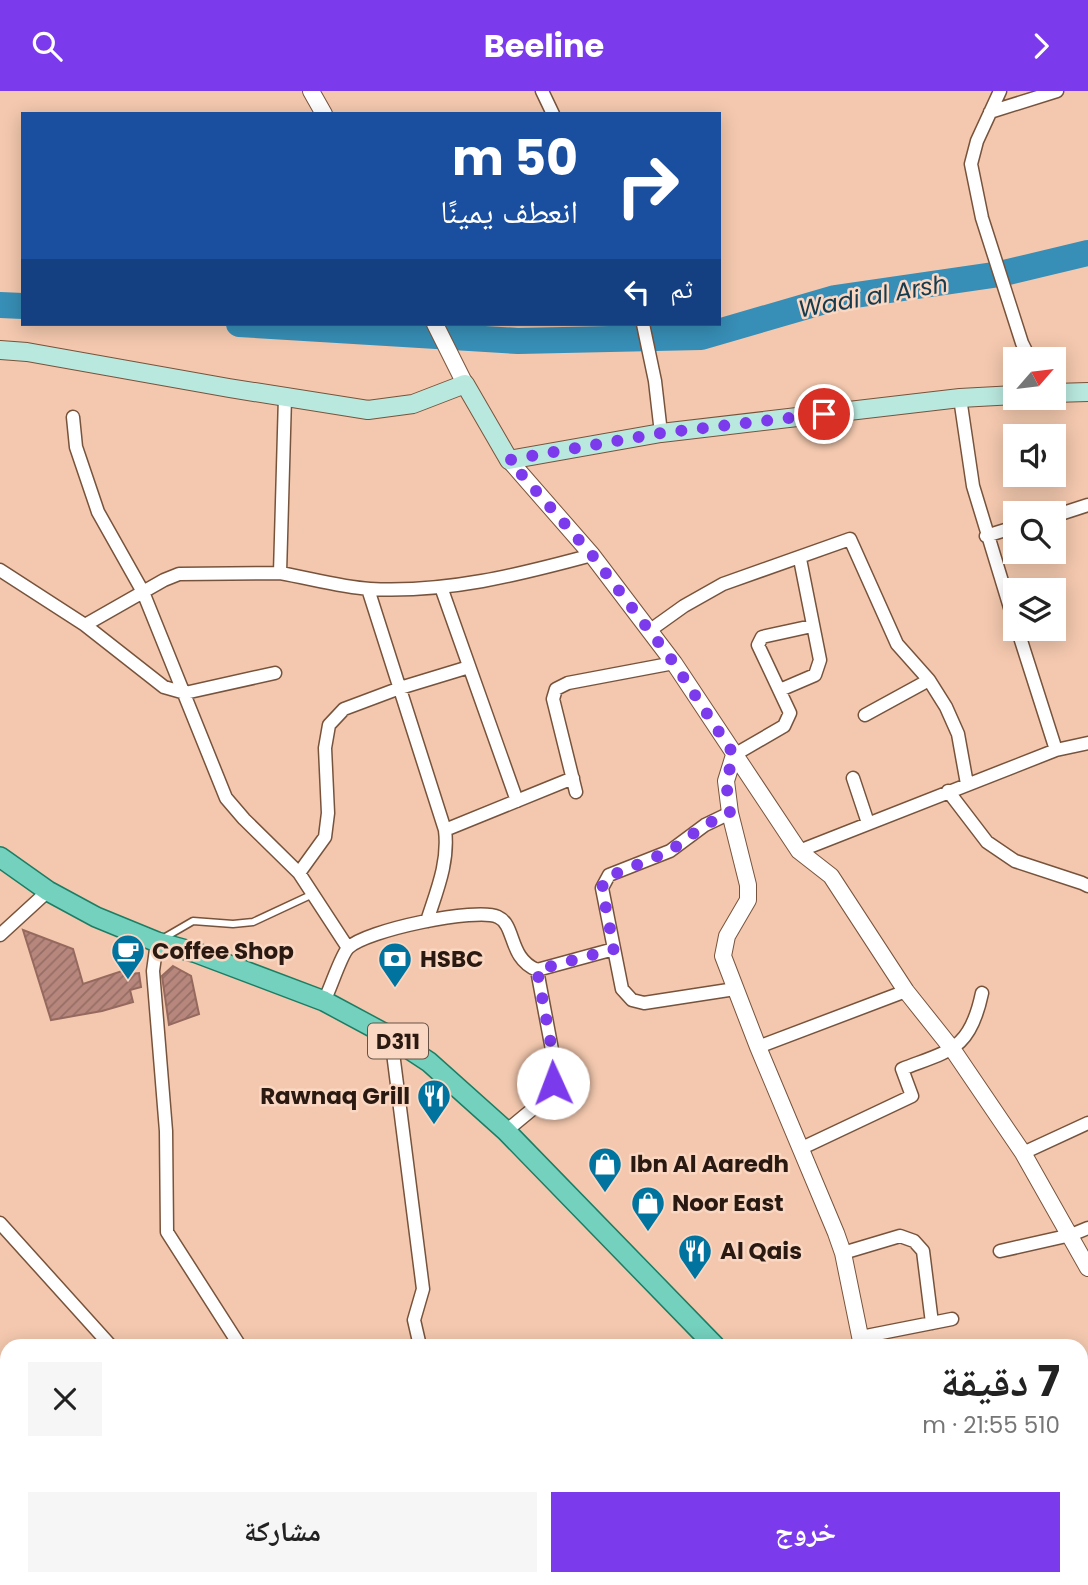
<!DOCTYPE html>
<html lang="ar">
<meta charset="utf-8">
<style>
body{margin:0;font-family:Poppins,"Noto Naskh Arabic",sans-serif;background:#f6f6f6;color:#222;direction:rtl;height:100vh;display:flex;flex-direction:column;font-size:26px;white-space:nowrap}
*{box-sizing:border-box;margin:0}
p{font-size:23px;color:#767676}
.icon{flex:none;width:38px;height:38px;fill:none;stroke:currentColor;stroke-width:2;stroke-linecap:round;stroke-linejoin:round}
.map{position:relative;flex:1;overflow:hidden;direction:ltr}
.panel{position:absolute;left:0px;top:1248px;width:1088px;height:247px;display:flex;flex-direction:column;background:#fff;border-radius:21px 21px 0 0;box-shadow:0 4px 18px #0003;direction:rtl}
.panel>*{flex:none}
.hud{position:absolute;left:21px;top:21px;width:700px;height:214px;border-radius:0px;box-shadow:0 4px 18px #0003;direction:rtl;background:#1a4fa0;color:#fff;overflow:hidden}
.needle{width:46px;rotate:62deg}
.controls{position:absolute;left:1003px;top:256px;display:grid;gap:14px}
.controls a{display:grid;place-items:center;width:63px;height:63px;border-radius:0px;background:#fff;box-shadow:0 4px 18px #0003;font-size:35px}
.pin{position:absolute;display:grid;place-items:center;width:60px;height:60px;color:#fff;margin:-30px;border:4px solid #fff;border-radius:50%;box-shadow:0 2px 7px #0007}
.me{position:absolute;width:77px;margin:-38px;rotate:358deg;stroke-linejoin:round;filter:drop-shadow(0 0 5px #0008)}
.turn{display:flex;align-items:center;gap:24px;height:147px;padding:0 28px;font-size:32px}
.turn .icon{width:91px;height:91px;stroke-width:2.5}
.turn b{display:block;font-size:49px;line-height:60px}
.then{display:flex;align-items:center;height:66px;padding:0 28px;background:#0003;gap:14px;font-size:26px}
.round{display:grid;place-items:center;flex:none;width:74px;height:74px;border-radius:0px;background:#f6f6f6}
.overview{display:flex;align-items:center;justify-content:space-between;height:119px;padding:0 28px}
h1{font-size:42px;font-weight:700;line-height:52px}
.cta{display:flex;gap:14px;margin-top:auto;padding:14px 28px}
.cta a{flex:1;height:80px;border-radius:0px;background:#7c3aed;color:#fff;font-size:28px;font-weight:700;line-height:80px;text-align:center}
.cta a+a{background:#f6f6f6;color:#222}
header{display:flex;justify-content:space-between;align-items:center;height:91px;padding:0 28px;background:#7c3aed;color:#fff;font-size:32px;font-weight:700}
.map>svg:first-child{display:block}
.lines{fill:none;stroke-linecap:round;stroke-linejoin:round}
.river{stroke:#378eb6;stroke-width:26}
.building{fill:url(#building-hatch);stroke:#96695f;stroke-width:2}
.service-casing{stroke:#78533c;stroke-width:9}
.minor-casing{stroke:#78533c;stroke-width:15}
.tertiary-casing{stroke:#78533c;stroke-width:18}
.secondary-casing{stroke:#78533c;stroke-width:20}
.primary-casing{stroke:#1d7d64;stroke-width:22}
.service{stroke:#fff;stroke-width:6}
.minor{stroke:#fff;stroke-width:12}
.tertiary{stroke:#fff;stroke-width:16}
.secondary{stroke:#b9e8de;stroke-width:18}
.primary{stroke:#74d1bd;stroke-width:19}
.route{stroke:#7c3aed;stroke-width:12;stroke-dasharray:0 21.6}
.labels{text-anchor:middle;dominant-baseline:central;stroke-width:5;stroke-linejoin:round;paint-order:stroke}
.shield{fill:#fad7c2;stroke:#685245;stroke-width:2}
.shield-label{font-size:21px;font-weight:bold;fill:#291910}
.poi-label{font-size:23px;font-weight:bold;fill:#291910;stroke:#fad7c2;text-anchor:start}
.water-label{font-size:24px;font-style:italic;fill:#163b4d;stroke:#fad7c2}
</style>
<header><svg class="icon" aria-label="forward" viewBox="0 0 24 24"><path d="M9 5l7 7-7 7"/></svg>Beeline<svg class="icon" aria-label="search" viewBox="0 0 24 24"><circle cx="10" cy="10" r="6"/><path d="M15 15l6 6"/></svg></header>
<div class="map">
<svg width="1088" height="1494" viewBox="0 0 1088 1494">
<defs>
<pattern id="building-hatch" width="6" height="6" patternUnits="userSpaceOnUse" patternTransform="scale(1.75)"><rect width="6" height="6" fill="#b7877d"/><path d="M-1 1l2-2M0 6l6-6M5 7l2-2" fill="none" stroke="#956e65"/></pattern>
</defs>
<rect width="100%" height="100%" fill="#f3c8ae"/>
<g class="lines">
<!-- river -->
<path class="river" d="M 0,214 L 23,215
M 239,233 L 518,250 L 701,246 L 835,207 L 1000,183 L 1088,162"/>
</g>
<!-- building -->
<path class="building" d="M 23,839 L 73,858 L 83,893 L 128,878 L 129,883 L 139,882 L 141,896 L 130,899 L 133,911 L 102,920 L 51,929 Z
M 173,875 L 191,885 L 199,923 L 169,934 L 162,885 Z"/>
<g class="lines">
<!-- service casing -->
<g class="service-casing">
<path id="service" d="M 162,848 L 193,830 L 233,833 L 253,831 L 313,803
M 1047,1494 L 1063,1488"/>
</g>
<!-- minor casing -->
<g class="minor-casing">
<path id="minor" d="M 542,0 L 553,23
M 1000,0 L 977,50 L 971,73 L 982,127 L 1022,252 L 1030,268
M 990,21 L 1057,0
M 643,233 L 655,290 L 661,342
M 285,306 L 280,482 C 309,487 340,496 370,498 C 447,502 518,484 592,464
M 960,307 L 973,395 L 1015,533
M 73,326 L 76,356 L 98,421 L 143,501 L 226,707 L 244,728 L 299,782
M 1054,425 L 1088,414
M 986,445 L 1015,436
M 0,479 L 85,534 L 164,596 L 185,602 L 275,582
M 441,496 L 517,710
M 368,498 L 445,739 C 449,771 437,799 427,830
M 85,534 L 164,489 L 179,483 L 280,482
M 1017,537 L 1056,659
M 649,540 L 684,515 L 723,493 L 850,448 L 897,553 L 929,589 L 946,616 L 958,643 L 967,693
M 780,599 L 815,584 L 820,569 L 800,468
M 865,624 L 929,589
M 734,664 L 784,635 L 790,622 L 758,554 L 762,546 L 812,535
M 853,687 L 868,732
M 948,700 L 987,751 L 1015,770 L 1082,792 L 1088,795
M 576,701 L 553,608 L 556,598 L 568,592 L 674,572
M 730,722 L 705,734 L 670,760 L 609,784 L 602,797 L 622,898 L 632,909 L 644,912 L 735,898
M 445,739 L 573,687
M 799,760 L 1056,659 L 1088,652
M 0,844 L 48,800
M 157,851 L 153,880 L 166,1040 L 167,1141 L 240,1255
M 348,857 L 299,782 L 325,746 L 328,722 L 325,657 L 329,634 L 344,618 L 400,597 L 469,576
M 324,910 C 330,899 341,864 348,857 C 366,839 477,816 498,826 C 516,834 508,867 537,879 L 614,858
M 391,946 L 423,1198 L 414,1229 L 420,1255
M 758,956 L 906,900
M 506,1040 L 546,1007 L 556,980 L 537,879
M 802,1057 L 912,1005 L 902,978 C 951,959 970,959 982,902
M 1023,1062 L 1088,1032
M 0,1132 L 111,1255
M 1000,1160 L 1071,1144 L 1088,1137
M 843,1162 L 900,1145 L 914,1150 L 923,1160 L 932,1232
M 861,1246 L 952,1228
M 98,1488 L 116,1494
M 510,1488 L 510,1492
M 688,1488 L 691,1494
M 782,1488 L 785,1494
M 67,1494 L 79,1488
M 418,1494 L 423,1488
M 610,1494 L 621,1488"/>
</g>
<!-- tertiary casing -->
<g class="tertiary-casing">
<path id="tertiary" d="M 311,0 L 324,23
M 435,233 L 465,293
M 509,369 L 592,464 L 674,572 L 799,760 L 831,785 L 906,900 L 953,959 L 1023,1062 L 1088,1177
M 734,664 L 726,690 L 730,722 L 748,794 L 748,809 L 727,845 L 723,865 L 758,956 L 836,1142 L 843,1162 L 862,1255"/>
</g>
<!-- secondary casing -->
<g class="secondary-casing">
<path id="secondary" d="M 0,259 L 27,261 L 229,297 L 368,319 L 413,313 L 465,293 L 509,369 L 661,342 L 960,307 L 1015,304
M 1054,302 L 1088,301"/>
</g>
<!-- primary casing -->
<g class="primary-casing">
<path id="primary" d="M 0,766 L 48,800 L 96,826 L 157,851 L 197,862 L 324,910 L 391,946 L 429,971 L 506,1040 L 715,1255
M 902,1488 L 905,1494"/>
</g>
<!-- service -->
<use href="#service" class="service"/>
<!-- minor -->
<use href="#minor" class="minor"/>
<!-- tertiary -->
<use href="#tertiary" class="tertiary"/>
<!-- secondary -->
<use href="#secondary" class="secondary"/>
<!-- primary -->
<use href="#primary" class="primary"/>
</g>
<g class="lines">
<!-- route -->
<path class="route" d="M 553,992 L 556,980 L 537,879 L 614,858 L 602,797 L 605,787 L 670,760 L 705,734 L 730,722 L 726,690 L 734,664 L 674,572 L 592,464 L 509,369 L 661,342 L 824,323"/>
</g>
<!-- icons -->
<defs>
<g id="cafe-pin" transform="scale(1.75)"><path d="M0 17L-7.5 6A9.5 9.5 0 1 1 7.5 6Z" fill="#00749e" stroke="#fad7c2"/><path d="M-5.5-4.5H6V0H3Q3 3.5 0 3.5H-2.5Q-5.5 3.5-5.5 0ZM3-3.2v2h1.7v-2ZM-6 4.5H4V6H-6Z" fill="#fff"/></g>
<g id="bank-pin" transform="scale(1.75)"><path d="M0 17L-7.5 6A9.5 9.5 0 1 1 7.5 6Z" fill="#00749e" stroke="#fad7c2"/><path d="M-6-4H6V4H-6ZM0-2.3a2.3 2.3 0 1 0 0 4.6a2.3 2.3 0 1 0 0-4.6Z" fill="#fff"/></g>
<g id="restaurant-pin" transform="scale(1.75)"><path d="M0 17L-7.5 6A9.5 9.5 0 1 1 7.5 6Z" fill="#00749e" stroke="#fad7c2"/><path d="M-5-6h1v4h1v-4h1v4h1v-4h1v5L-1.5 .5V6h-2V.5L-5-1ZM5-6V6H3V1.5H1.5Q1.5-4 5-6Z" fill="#fff"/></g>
<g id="shop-pin" transform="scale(1.75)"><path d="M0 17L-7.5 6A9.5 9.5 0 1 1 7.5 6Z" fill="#00749e" stroke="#fad7c2"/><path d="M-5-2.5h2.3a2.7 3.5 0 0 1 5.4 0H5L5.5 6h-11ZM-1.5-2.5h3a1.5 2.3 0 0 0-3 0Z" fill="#fff"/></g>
</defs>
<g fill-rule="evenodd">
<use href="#cafe-pin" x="128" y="860"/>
<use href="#bank-pin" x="395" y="868"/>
<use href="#restaurant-pin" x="434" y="1005"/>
<use href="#shop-pin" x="605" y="1073"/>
<use href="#shop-pin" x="648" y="1112"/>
<use href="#restaurant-pin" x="695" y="1160"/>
</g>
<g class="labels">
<!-- shield labels -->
<rect class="shield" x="368" y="932.5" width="60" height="35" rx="5"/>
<g class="shield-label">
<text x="398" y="950">D311</text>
</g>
<!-- poi labels -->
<g class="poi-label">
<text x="152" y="860">Coffee Shop</text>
<text x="420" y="868">HSBC</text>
<text x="410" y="1005" text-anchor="end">Rawnaq Grill</text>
<text x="630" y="1073">Ibn Al Aaredh</text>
<text x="672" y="1112">Noor East</text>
<text x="720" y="1160">Al Qais</text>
</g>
<!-- water labels -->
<g class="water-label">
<text transform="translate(873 205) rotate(-10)">Wadi al Arsh</text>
</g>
</g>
</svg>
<div class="controls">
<a><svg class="needle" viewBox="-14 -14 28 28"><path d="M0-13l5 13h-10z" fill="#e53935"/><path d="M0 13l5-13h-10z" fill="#767676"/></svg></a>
<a><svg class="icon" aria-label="sound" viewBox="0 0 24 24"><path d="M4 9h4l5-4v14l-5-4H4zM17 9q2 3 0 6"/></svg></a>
<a><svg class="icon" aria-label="search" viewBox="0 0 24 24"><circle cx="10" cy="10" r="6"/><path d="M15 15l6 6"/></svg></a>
<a><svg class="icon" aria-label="layers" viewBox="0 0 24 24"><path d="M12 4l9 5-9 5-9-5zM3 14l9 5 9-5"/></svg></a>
</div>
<div class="pin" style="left:824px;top:323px;background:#d93025"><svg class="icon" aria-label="arrive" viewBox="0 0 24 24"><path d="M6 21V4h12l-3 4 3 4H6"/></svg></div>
<svg class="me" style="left:553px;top:992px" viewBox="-20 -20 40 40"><circle r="19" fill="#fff"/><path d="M0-13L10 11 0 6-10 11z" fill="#7c3aed"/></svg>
<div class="hud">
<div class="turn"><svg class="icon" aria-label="right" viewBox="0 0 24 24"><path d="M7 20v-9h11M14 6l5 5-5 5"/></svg><div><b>50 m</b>انعطف يمينًا</div></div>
<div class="then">ثم<svg class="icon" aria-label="left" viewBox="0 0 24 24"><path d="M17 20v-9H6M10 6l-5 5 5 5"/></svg></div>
</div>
<section class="panel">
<div class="overview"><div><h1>7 دقيقة</h1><p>510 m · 21:55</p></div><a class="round"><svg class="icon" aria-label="close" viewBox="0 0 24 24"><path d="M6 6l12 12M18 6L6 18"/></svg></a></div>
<div class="cta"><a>خروج</a><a>مشاركة</a></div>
</section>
</div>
